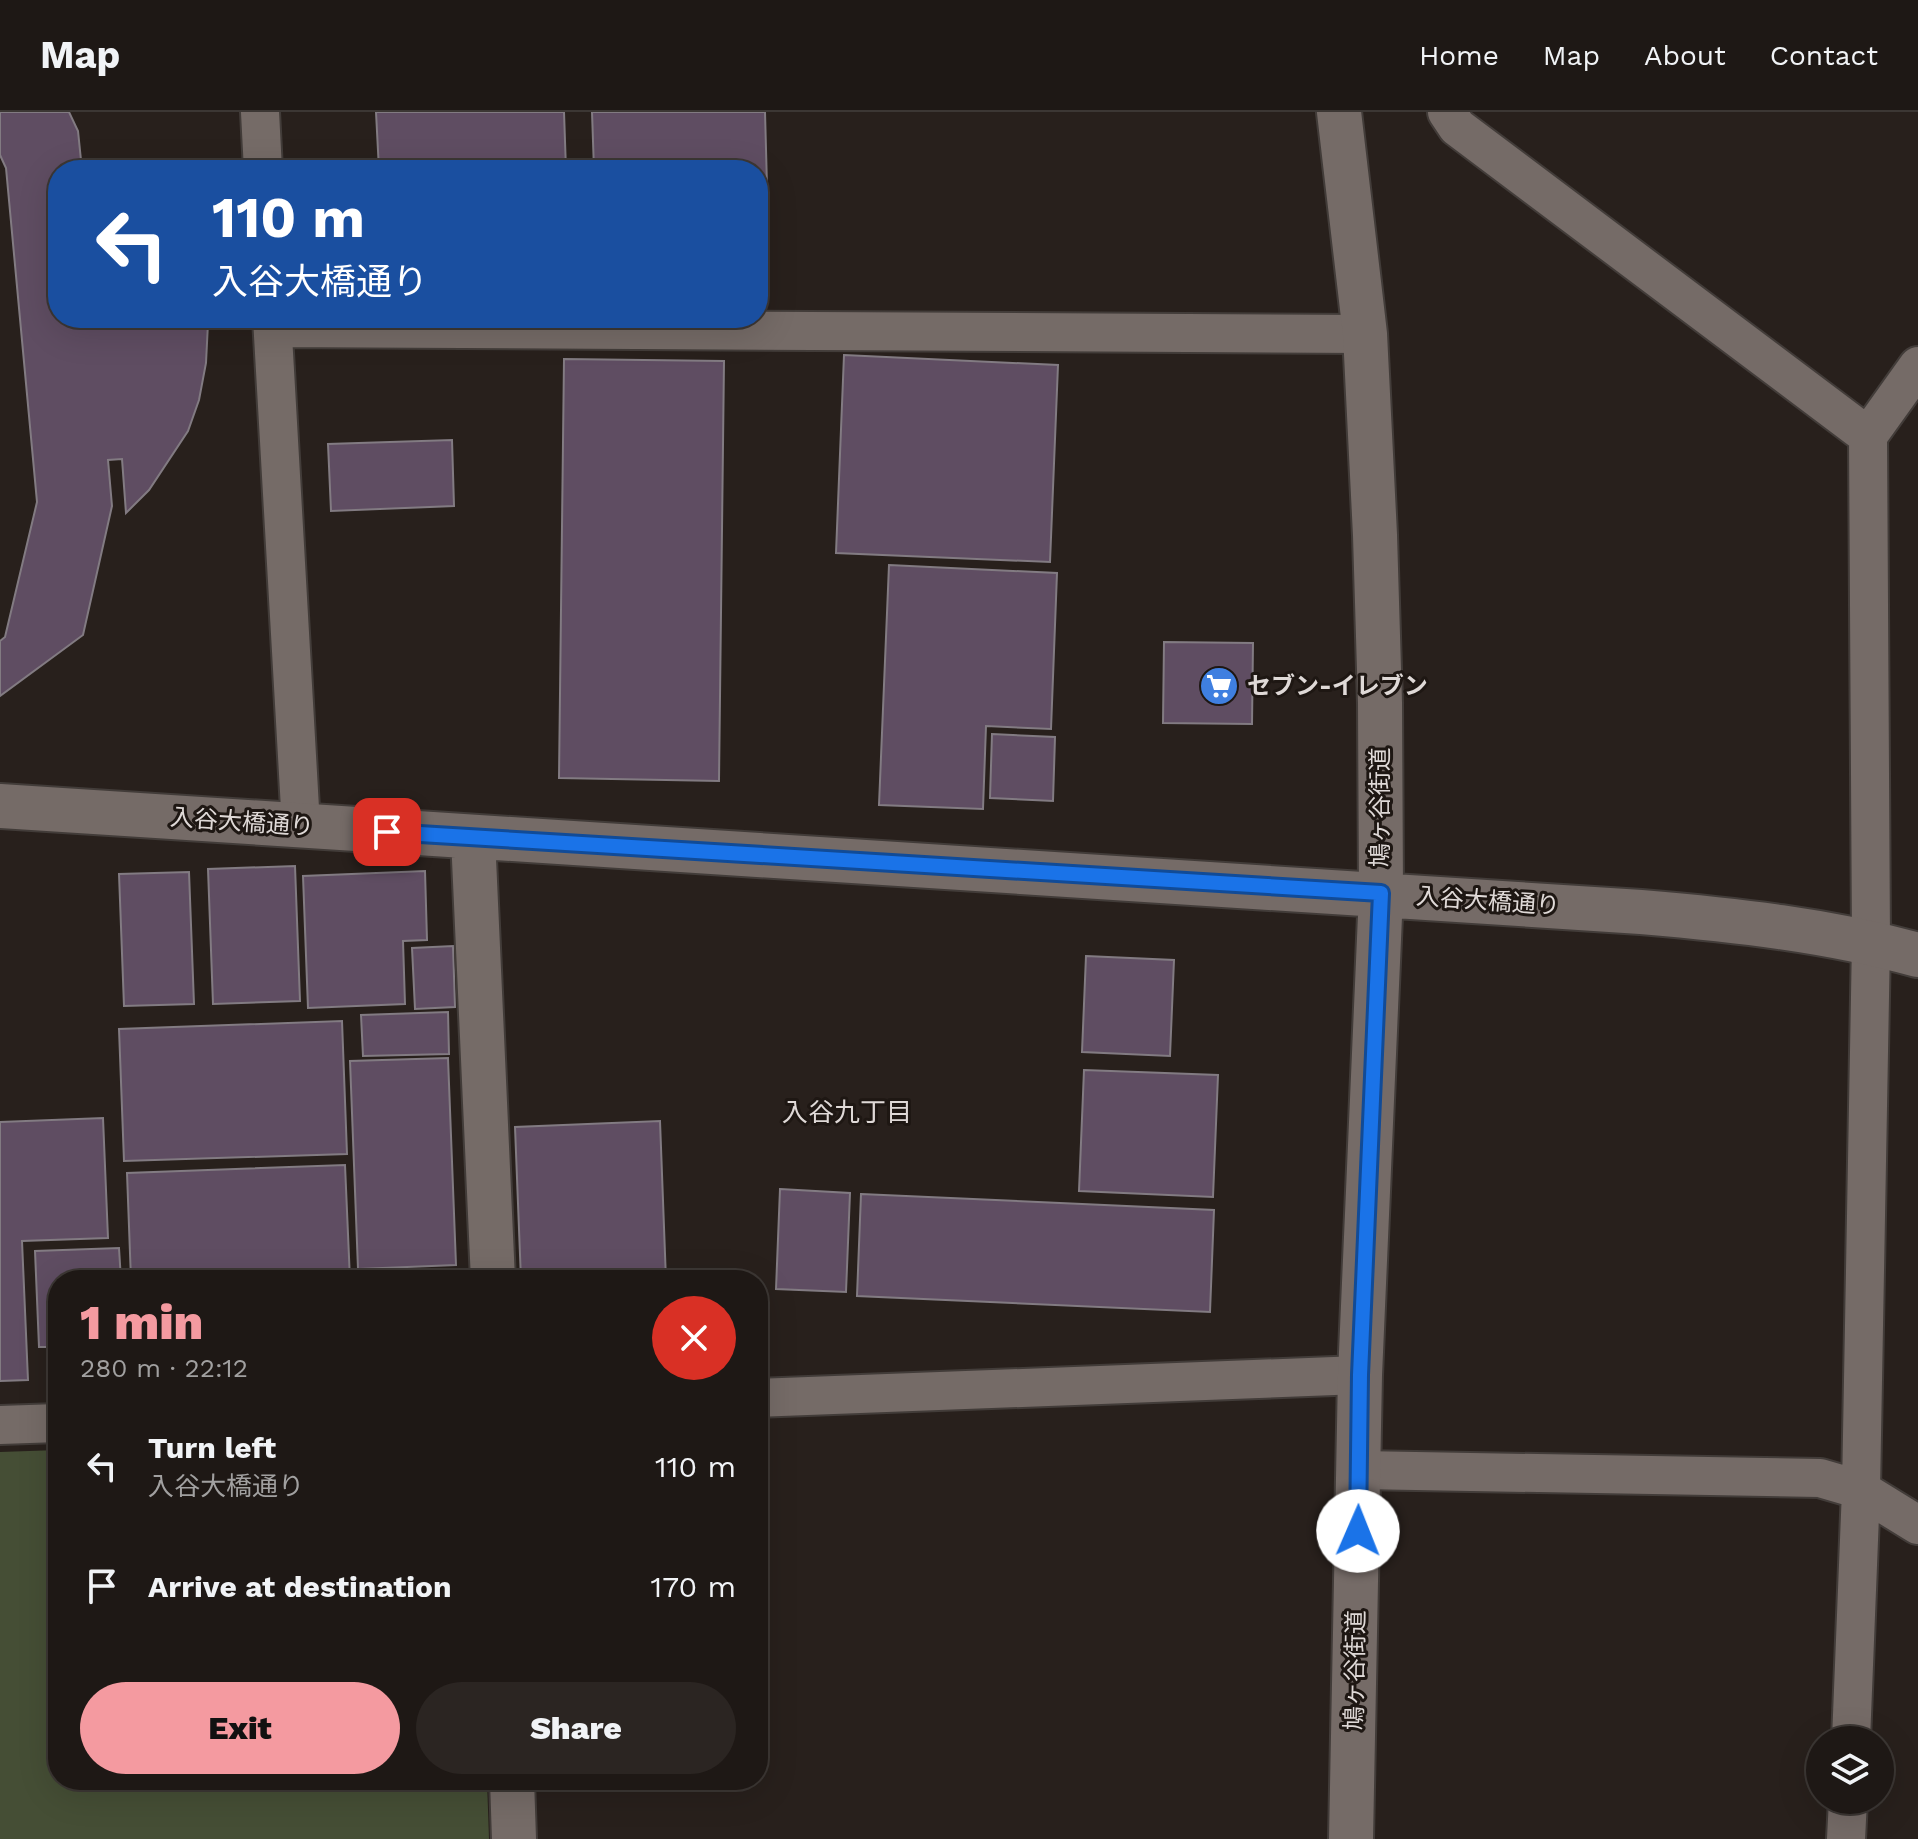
<!DOCTYPE html>
<meta charset="utf-8">
<style>
body{margin:0;font-family:"Work Sans","Noto Sans JP",sans-serif;background:#2b2522;color:#f1f3f6;height:100vh;display:flex;flex-direction:column;font-size:30px;white-space:nowrap}
*{box-sizing:border-box;margin:0}
p{font-size:26px;color:#a1a0a0}
.icon{flex:none;width:44px;height:44px;fill:none;stroke:currentColor;stroke-width:2;stroke-linecap:round;stroke-linejoin:round}
.map{position:relative;flex:1;overflow:hidden}
.drawer{position:absolute;left:48px;top:1158px;width:720px;height:520px;display:flex;flex-direction:column;background:#1e1815;border-radius:32px;box-shadow:0 8px 32px #0002,0 0 0 2px #3c3734}
.drawer>*{flex:none}
.hud{position:absolute;left:48px;top:48px;width:720px;height:168px;border-radius:32px;box-shadow:0 8px 32px #0002,0 0 0 2px #3c3734;background:#1a4fa0;color:#fff;overflow:hidden}
.fabs{position:absolute;left:1806px;top:1614px;display:grid;gap:16px}
.fabs a{display:grid;place-items:center;width:88px;height:88px;border-radius:50%;background:#1e1815;box-shadow:0 8px 32px #0002,0 0 0 2px #3c3734;font-size:40px}
.pin{position:absolute;display:grid;place-items:center;width:68px;height:68px;color:#fff;margin:-34px;border-radius:16px;box-shadow:0 4px 12px #0006}
.me{position:absolute;width:88px;margin:-44px;rotate:1deg;stroke-linejoin:round;filter:drop-shadow(0 0 6px #0008)}
.turn{display:flex;align-items:center;gap:28px;height:168px;padding:0 32px;font-size:36px}
.turn .icon{width:104px;height:104px;stroke-width:2.5}
.turn b{display:block;font-size:56px;line-height:68px}
.round{display:grid;place-items:center;flex:none;width:84px;height:84px;border-radius:42px;background:#2b2522}
.overview{display:flex;align-items:center;justify-content:space-between;height:136px;padding:0 32px}
h1{font-size:48px;font-weight:800;line-height:60px;color:#f49aa0}
.primary-button{display:flex;gap:16px;margin-top:auto;padding:16px 32px}
.primary-button a{flex:1;height:92px;border-radius:48px;background:#f49aa0;color:#111;font-size:32px;font-weight:800;line-height:92px;text-align:center}
.primary-button a+a{background:#2b2522;color:#f1f3f6}
ul{padding:0;list-style:none}
li{display:flex;align-items:center;gap:24px;height:120px;padding:0 32px}
li div{flex:1}
li b{display:block;font-size:30px}
li em{font-style:normal}
header{display:flex;align-items:center;gap:48px;box-sizing:border-box;height:112px;padding:0 40px;background:#1e1815;border-bottom:2px solid #3c3734}
header strong{font-size:38px}
nav{display:flex;gap:44px;margin-inline-start:auto;font-size:28px}
.map>svg:first-child{display:block}
.green{fill:#454e35}
.building{fill:#5f4d62;stroke:#827b82;stroke-width:2}
.lines{fill:none;stroke-linecap:round;stroke-linejoin:round}
.street-casing{stroke:#423c39;stroke-width:42}
.secondary-casing{stroke:#423c39;stroke-width:48}
.street{stroke:#756b67;stroke-width:38}
.secondary{stroke:#756b67;stroke-width:44}
.route-casing{stroke:#114b97;stroke-width:20}
.route{stroke:#1a73e8;stroke-width:14}
.labels{text-anchor:middle;dominant-baseline:central;stroke-width:6;stroke-linejoin:round;paint-order:stroke}
.poi-label{font-size:24px;font-weight:bold;fill:#dfd9d7;stroke:#1e1713;text-anchor:start}
.street-label{font-size:24px;fill:#dfd9d7;stroke:#1e1713}
.neighbourhood-label{font-size:26px;fill:#dfd9d7;stroke:#1e1713}
</style>
<header>
<strong>Map</strong>
<nav><a>Home</a><a>Map</a><a>About</a><a>Contact</a></nav>
</header>
<div class="map">
<svg width="1918" height="1727" viewBox="0 0 1918 1727">
<rect width="100%" height="100%" fill="#28201c"/>
<!-- green -->
<path class="green" d="M 58,1338 L 58,1668 L 487,1668 L 489,1727 L 0,1727 L 0,1340 Z"/>
<!-- building -->
<path class="building" d="M 0,0 L 69,0 L 78,19 L 82,58 L 58,58 L 58,206 L 208,206 L 208,211 L 206,251 L 199,288 L 188,319 L 149,378 L 126,401 L 122,347 L 108,348 L 112,394 L 83,523 L 0,584 L 0,529 L 5,525 L 37,390 L 6,56 L 0,43 Z
M 376,0 L 564,0 L 566,58 L 379,58 Z
M 592,0 L 765,0 L 767,74 L 758,75 L 758,58 L 594,58 Z
M 844,243 L 1058,253 L 1050,450 L 836,441 Z
M 564,247 L 724,249 L 719,669 L 559,666 Z
M 452,328 L 454,394 L 331,399 L 328,332 Z
M 889,453 L 1057,461 L 1051,617 L 986,614 L 983,697 L 879,693 Z
M 1164,530 L 1253,531 L 1252,612 L 1163,611 Z
M 992,622 L 1055,625 L 1053,689 L 990,686 Z
M 295,754 L 300,889 L 213,892 L 208,757 Z
M 425,759 L 427,828 L 403,829 L 405,892 L 308,896 L 303,764 Z
M 189,760 L 194,892 L 124,894 L 119,762 Z
M 453,834 L 455,895 L 415,897 L 412,836 Z
M 1086,844 L 1174,848 L 1170,944 L 1082,940 Z
M 448,900 L 449,942 L 363,944 L 361,903 Z
M 342,909 L 347,1042 L 124,1049 L 119,917 Z
M 448,946 L 456,1153 L 358,1157 L 350,949 Z
M 1084,958 L 1218,963 L 1213,1085 L 1079,1079 Z
M 103,1006 L 108,1126 L 22,1129 L 28,1268 L 0,1269 L 0,1010 Z
M 660,1009 L 666,1168 L 521,1168 L 515,1015 Z
M 345,1053 L 350,1168 L 131,1168 L 127,1061 Z
M 780,1077 L 850,1081 L 846,1180 L 776,1177 Z
M 861,1082 L 1214,1098 L 1210,1200 L 857,1184 Z
M 119,1136 L 121,1168 L 58,1168 L 58,1235 L 39,1235 L 35,1139 Z"/>
<g class="lines">
<!-- street casing -->
<g class="street-casing">
<path id="street" d="M 260,0 L 263,58
M 1447,0 L 1457,15 L 1868,324
M 272,206 L 301,714
M 273,216 L 1365,222
M 758,1286 L 1360,1263
M 0,1313 L 58,1311
M 1360,1358 L 1820,1366 L 1861,1378 L 1918,1413
M 1851,1628 L 1861,1378 L 1871,830 L 1868,324 L 1918,254
M 1846,1727 L 1848,1688"/>
</g>
<!-- secondary casing -->
<g class="secondary-casing">
<path id="secondary" d="M 1339,0 L 1365,222 L 1375,423 L 1380,591 L 1381,781 L 1360,1263 L 1351,1727
M 0,694 L 1641,800 C 1735,808 1827,818 1918,843
M 473,725 L 493,1168
M 512,1668 L 514,1727"/>
</g>
<!-- street -->
<use href="#street" class="street"/>
<!-- secondary -->
<use href="#secondary" class="secondary"/>
</g>
<g class="lines">
<!-- route casing -->
<g class="route-casing">
<path id="route" d="M 387,720 L 1381,781 L 1360,1263 L 1358,1419"/>
</g>
<!-- route -->
<use href="#route" class="route"/>
</g>
<!-- icons -->
<defs>
<g id="supermarket-disc" transform="scale(2)"><circle r="9.5" fill="#3f7fe0" stroke="#1e1713"/><path d="M-6-5.5h2.5l.6 2H6L4.5 2H-2.5L-4.4-4H-6ZM-1.5 3.2a1.3 1.3 0 1 0 .1 0ZM3 3.2a1.3 1.3 0 1 0 .1 0Z" fill="#fff"/></g>
</defs>
<g fill-rule="evenodd">
<use href="#supermarket-disc" x="1219" y="574"/>
</g>
<g class="labels">
<!-- poi labels -->
<g class="poi-label">
<text x="1247" y="574">セブン-イレブン</text>
</g>
<!-- street labels -->
<g class="street-label">
<text transform="translate(1380 695) rotate(-90)">鳩ヶ谷街道</text>
<text transform="translate(242 710) rotate(4)">入谷大橋通り</text>
<text transform="translate(1488 789) rotate(4)">入谷大橋通り</text>
<text transform="translate(1355 1558) rotate(-89)">鳩ヶ谷街道</text>
</g>
<!-- neighbourhood labels -->
<g class="neighbourhood-label">
<text x="847" y="1000">入谷九丁目</text>
</g>
</g>
</svg>
<div class="fabs">
<a><svg class="icon" aria-label="layers" viewBox="0 0 24 24"><path d="M12 4l9 5-9 5-9-5zM3 14l9 5 9-5"/></svg></a>
</div>
<div class="pin" style="left:387px;top:720px;background:#d93025"><svg class="icon" aria-label="arrive" viewBox="0 0 24 24"><path d="M6 21V4h12l-3 4 3 4H6"/></svg></div>
<svg class="me" style="left:1358px;top:1419px" viewBox="-20 -20 40 40"><circle r="19" fill="#fff"/><path d="M0-13L10 11 0 6-10 11z" fill="#1a73e8"/></svg>
<div class="hud">
<div class="turn"><svg class="icon" aria-label="left" viewBox="0 0 24 24"><path d="M17 20v-9H6M10 6l-5 5 5 5"/></svg><div><b>110 m</b>入谷大橋通り</div></div>
</div>
<section class="drawer">
<div class="overview"><div><h1>1 min</h1><p>280 m · 22:12</p></div><a class="round" style="background:#d93025;color:#fff"><svg class="icon" aria-label="close" viewBox="0 0 24 24"><path d="M6 6l12 12M18 6L6 18"/></svg></a></div>
<ul>
<li><svg class="icon" aria-label="left" viewBox="0 0 24 24"><path d="M17 20v-9H6M10 6l-5 5 5 5"/></svg><div><b>Turn left</b><p>入谷大橋通り</p></div><em>110 m</em></li>
<li><svg class="icon" aria-label="arrive" viewBox="0 0 24 24"><path d="M6 21V4h12l-3 4 3 4H6"/></svg><div><b>Arrive at destination</b></div><em>170 m</em></li>
</ul>
<div class="primary-button"><a>Exit</a><a>Share</a></div>
</section>
</div>
